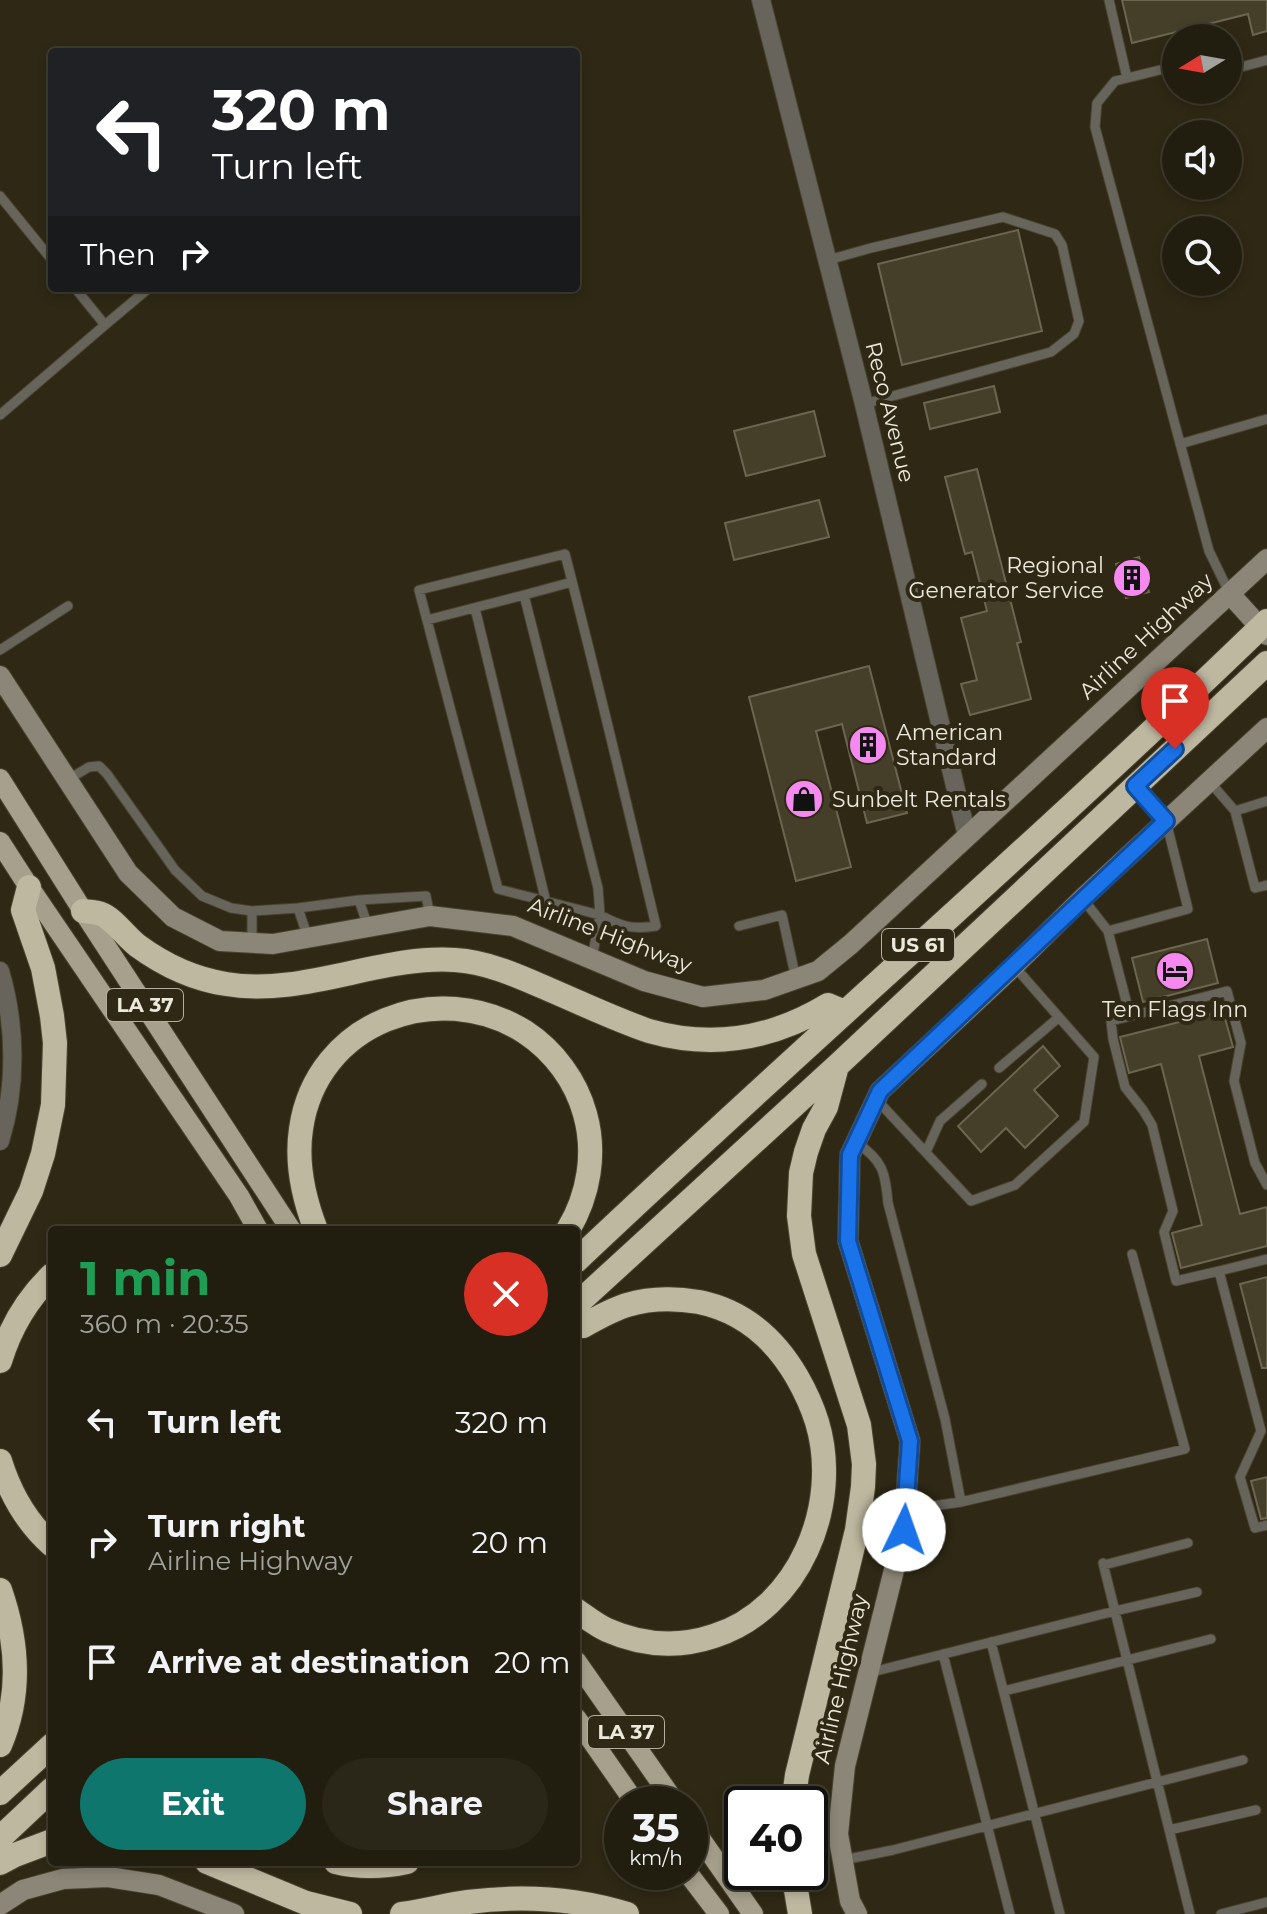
<!DOCTYPE html>
<meta charset="utf-8">
<style>
body{margin:0;font-family:Montserrat,sans-serif;background:#2a2718;color:#f1f3f6;height:100vh;display:flex;flex-direction:column;font-size:30px;white-space:nowrap}
*{box-sizing:border-box;margin:0}
p{font-size:26px;color:#a2a29e}
.icon{flex:none;width:44px;height:44px;fill:none;stroke:currentColor;stroke-width:2;stroke-linecap:round;stroke-linejoin:round}
.map{position:relative;flex:1;overflow:hidden}
.panel{position:absolute;left:48px;top:1226px;width:532px;height:640px;display:flex;flex-direction:column;background:#221e0f;border-radius:8px;box-shadow:0 4px 12px #0003,0 0 0 2px #3f3c2f}
.panel>*{flex:none}
.hud{position:absolute;left:48px;top:48px;width:532px;height:244px;border-radius:8px;box-shadow:0 4px 12px #0003,0 0 0 2px #3f3c2f;background:#202124;color:#fff;overflow:hidden}
.needle{width:52px;rotate:259deg}
.buttons{position:absolute;left:1162px;top:24px;display:grid;gap:16px}
.buttons a{display:grid;place-items:center;width:80px;height:80px;border-radius:50%;background:#221e0f;box-shadow:0 4px 12px #0003,0 0 0 2px #3f3c2f;font-size:40px}
.speed{position:absolute;left:604px;top:1786px;display:flex;gap:16px;font-size:40px;font-weight:700;text-align:center}
.speed>*{display:grid;place-content:center;width:104px;height:104px;border-radius:50%;background:#221e0f;box-shadow:0 4px 12px #0003,0 0 0 2px #3f3c2f;line-height:1}
.speed small{font-size:20px;font-weight:400}
.speed .limit{border:4px solid #111;border-radius:12px;background:#fff;color:#111}
.pin{position:absolute;display:grid;place-items:center;width:68px;height:68px;color:#fff;margin:-82px -34px;border-radius:50% 50% 50% 0;rotate:-45deg;box-shadow:0 0 8px #0007}
.pin .icon{rotate:45deg}
.me{position:absolute;width:88px;margin:-44px;rotate:3deg;stroke-linejoin:round;filter:drop-shadow(0 0 6px #0008)}
.turn{display:flex;align-items:center;gap:28px;height:168px;padding:0 32px;font-size:36px}
.turn .icon{width:104px;height:104px;stroke-width:2.5}
.turn b{display:block;font-size:56px;line-height:68px}
.then{display:flex;align-items:center;height:76px;padding:0 32px;background:#0003;gap:16px;font-size:30px}
.round{display:grid;place-items:center;flex:none;width:84px;height:84px;border-radius:42px;background:#2a2718}
.overview{display:flex;align-items:center;justify-content:space-between;height:136px;padding:0 32px}
h1{font-size:48px;font-weight:700;line-height:60px;color:#1e9e55}
.cta{display:flex;gap:16px;margin-top:auto;padding:16px 32px}
.cta a{flex:1;height:92px;border-radius:48px;background:#0f766e;color:#fff;font-size:32px;font-weight:700;line-height:92px;text-align:center}
.cta a+a{background:#2a2718;color:#f1f3f6}
ul{padding:0;list-style:none}
li{display:flex;align-items:center;gap:24px;height:120px;padding:0 32px}
li div{flex:1}
li b{display:block;font-size:30px}
li em{font-style:normal}
.map>svg:first-child{display:block}
.building{fill:#453f2a;stroke:#6c6550;stroke-width:2}
.lines{fill:none;stroke-linecap:round;stroke-linejoin:round}
.lane-casing{stroke:#494330;stroke-width:11}
.street-casing{stroke:#494330;stroke-width:20}
.secondary-casing{stroke:#494330;stroke-width:22}
.primary-casing{stroke:#494330;stroke-width:22}
.highway-casing{stroke:#494330;stroke-width:26}
.lane{stroke:#67645b;stroke-width:9}
.street{stroke:#67645b;stroke-width:18}
.secondary{stroke:#8b8677;stroke-width:20}
.primary{stroke:#a6a08c;stroke-width:20}
.highway{stroke:#bfb8a0;stroke-width:24}
.route-casing{stroke:#114b97;stroke-width:20}
.route{stroke:#1a73e8;stroke-width:14}
.labels{text-anchor:middle;dominant-baseline:central;stroke-width:8;stroke-linejoin:round;paint-order:stroke}
.shield{fill:#2e2814;stroke:#b3aea0;stroke-width:2}
.shield-label{font-size:20px;font-weight:bold;fill:#ece8dc}
.street-label{font-size:22px;fill:#ece8dc;stroke:#2e2814}
.poi-label{font-size:22px;fill:#ece8dc;stroke:#2e2814;text-anchor:start}
</style>
<div class="map">
<svg width="1267" height="1914" viewBox="0 0 1267 1914">
<rect width="100%" height="100%" fill="#2e2814"/>
<!-- building -->
<path class="building" d="M 1122,0 L 1267,0 L 1267,31 L 1253,35 L 1248,14 L 1132,43 Z
M 1018,230 L 1042,331 L 902,365 L 878,264 Z
M 994,386 L 1000,412 L 930,429 L 924,403 Z
M 814,411 L 825,456 L 746,476 L 734,431 Z
M 977,469 L 1021,642 L 1017,643 L 1031,699 L 970,715 L 961,684 L 977,680 L 961,618 L 987,611 L 972,552 L 965,554 L 945,477 Z
M 819,500 L 829,537 L 734,560 L 725,523 Z
M 1139,557 L 1149,592 L 1126,598 L 1116,564 Z
M 869,666 L 907,813 L 867,823 L 842,724 L 816,731 L 851,867 L 796,881 L 749,697 Z
M 1207,939 L 1218,983 L 1143,1002 L 1132,958 Z
M 1223,1011 L 1233,1047 L 1199,1056 L 1240,1214 L 1267,1207 L 1267,1246 L 1181,1268 L 1172,1233 L 1202,1225 L 1161,1064 L 1129,1073 L 1120,1037 Z
M 1043,1046 L 1060,1066 L 1034,1090 L 1058,1116 L 1025,1148 L 1006,1128 L 981,1152 L 958,1126 Z
M 1267,1277 L 1267,1368 L 1262,1368 L 1240,1284 Z
M 1267,1477 L 1267,1518 L 1261,1519 L 1251,1481 Z"/>
<g class="lines">
<!-- lane casing -->
<g class="lane-casing">
<path id="lane" d="M 1109,0 L 1127,78
M 1228,65 L 1241,67 L 1267,60
M 1176,66 L 1115,81 L 1097,103 L 1095,127 L 1209,551 L 1229,592
M 0,196 L 52,260
M 828,260 L 871,248 L 1003,217 L 1055,234 L 1062,245 L 1079,321 L 1074,334 L 1051,352 L 864,404
M 105,325 L 149,288
M 0,415 L 105,325 L 75,288
M 1180,444 L 1267,419
M 572,582 L 524,595 L 598,888 L 600,915 L 498,889 L 419,590 L 565,554 C 597,677 626,801 656,926 C 631,930 621,926 600,915 L 592,959
M 475,608 L 546,902
M 427,620 L 524,595
M 0,650 L 68,606
M 67,780 L 89,767 L 99,766 L 107,774 L 175,870 L 202,896 L 231,908 L 252,911 L 252,942
M 1209,781 L 1235,811
M 1267,801 L 1235,811 L 1255,888 L 1267,885
M 1083,899 L 1108,931
M 359,900 L 426,896 L 430,916
M 298,908 L 359,900 L 368,927
M 252,911 L 298,908 L 308,938
M 739,926 L 782,915 L 796,979
M 1130,1016 L 1108,931 L 1188,909 L 1166,821 L 1137,789
M 999,1068 L 1058,1018
M 876,1099 L 971,1201 L 1015,1185 L 1084,1122 L 1094,1057 L 1014,966
M 856,1142 C 883,1161 885,1171 888,1203 L 945,1419 L 961,1502 L 904,1510
M 926,1152 L 940,1121 L 982,1084
M 1267,1185 L 1255,1163 L 1234,1081 L 1241,1043 L 1227,991 L 1111,1021 L 1113,1039 L 1125,1087 L 1143,1110 L 1152,1125 L 1173,1211 L 1164,1232 L 1176,1281 L 1219,1271 L 1261,1431 L 1240,1477 L 1255,1528 L 1267,1525
M 1219,1271 L 1267,1259
M 961,1502 L 1185,1449 L 1132,1254
M 1103,1563 L 1190,1914
M 1104,1565 L 1188,1543
M 991,1642 L 1060,1914
M 943,1654 L 1010,1914
M 868,1673 L 1115,1611 L 1197,1592
M 1004,1691 L 1211,1639
M 1169,1830 L 1256,1810
M 843,1860 L 893,1850 L 1243,1760
M 1221,1914 L 1267,1902"/>
</g>
<!-- street casing -->
<g class="street-casing">
<path id="street" d="M 761,0 L 864,404 L 967,836
M 0,971 C 16,1025 17,1087 0,1141"/>
</g>
<!-- secondary casing -->
<g class="secondary-casing">
<path id="secondary" d="M 1230,594 L 1267,635
M 0,676 L 128,873 L 173,917 L 220,941 L 273,944 L 430,916 L 513,926 L 644,981 L 703,997 L 764,990 L 818,971 L 851,944 L 1267,559
M 0,1905 L 23,1890 L 63,1879 L 108,1877 L 159,1885 L 234,1914
M 857,1914 L 850,1901 L 838,1834 L 845,1766 L 904,1530 L 910,1441 L 848,1241 L 850,1155 L 880,1091 L 1014,966 L 1083,898 L 1267,728"/>
</g>
<!-- primary casing -->
<g class="primary-casing">
<path id="primary" d="M 0,779 L 83,911 L 291,1230
M 0,842 L 29,887 L 239,1196 L 258,1230
M 576,1661 L 676,1804
M 576,1718 L 636,1804
M 690,1824 L 753,1914
M 687,1872 L 719,1914"/>
</g>
<!-- highway casing -->
<g class="highway-casing">
<path id="highway" d="M 83,911 C 89,912 96,912 101,914 C 113,918 127,938 138,946 C 164,965 194,979 226,984 C 303,997 380,955 455,960 C 488,962 518,976 548,989 C 581,1003 614,1019 649,1031 C 712,1049 772,1039 828,1005 L 845,1012
M 316,1230 C 304,1199 296,1162 301,1129 C 316,1022 438,977 525,1032 C 554,1051 576,1081 585,1114 C 596,1153 589,1195 568,1230
M 0,1255 L 31,1191 L 43,1154 L 53,1105 L 55,1043 L 52,1016 L 43,968 L 23,910 L 29,887
M 576,1261 C 804,1045 1042,839 1267,621
M 576,1305 L 838,1065 L 1267,663
M 576,1325 L 583,1326 C 597,1318 611,1310 627,1305 C 650,1298 675,1298 699,1302 C 743,1311 775,1339 797,1377 C 805,1391 812,1406 817,1422 C 842,1505 799,1609 714,1636 C 678,1648 641,1645 607,1630 C 596,1625 586,1617 576,1610
M 0,1361 C 10,1328 27,1299 52,1275
M 0,1461 C 10,1493 26,1522 52,1545
M 0,1590 C 18,1642 22,1694 0,1745
M 0,1793 L 52,1745
M 793,1804 L 797,1775 L 857,1530 L 863,1487 L 864,1464 L 859,1425 L 804,1254 L 799,1216 L 801,1173 L 806,1152 L 814,1129 L 826,1107 L 837,1066
M 0,1838 L 52,1789
M 207,1862 L 306,1903 L 350,1914
M 336,1862 C 360,1868 383,1867 407,1862
M 0,1863 L 15,1855 L 52,1841
M 793,1872 L 800,1914
M 402,1914 C 424,1911 446,1905 468,1902 C 522,1895 575,1898 627,1914"/>
</g>
<!-- lane -->
<use href="#lane" class="lane"/>
<!-- street -->
<use href="#street" class="street"/>
<!-- secondary -->
<use href="#secondary" class="secondary"/>
<!-- primary -->
<use href="#primary" class="primary"/>
<!-- highway -->
<use href="#highway" class="highway"/>
</g>
<g class="lines">
<!-- route casing -->
<g class="route-casing">
<path id="route" d="M 904,1530 L 910,1441 L 848,1241 L 850,1155 L 880,1091 L 1166,821 L 1135,786 L 1175,749"/>
</g>
<!-- route -->
<use href="#route" class="route"/>
</g>
<!-- icons -->
<defs>
<g id="building-disc" transform="scale(2)"><circle r="9.5" fill="#f589ef" stroke="#2e2814"/><path d="M-4-6H4V6H1V3H-1V6H-4ZM-2.5-4.3h1.7v1.8h-1.7ZM.8-4.3h1.7v1.8H.8ZM-2.5-1h1.7V.8h-1.7ZM.8-1h1.7V.8H.8Z" fill="#111"/></g>
<g id="shop-disc" transform="scale(2)"><circle r="9.5" fill="#f589ef" stroke="#2e2814"/><path d="M-5-2.5h2.3a2.7 3.5 0 0 1 5.4 0H5L5.5 6h-11ZM-1.5-2.5h3a1.5 2.3 0 0 0-3 0Z" fill="#111"/></g>
<g id="hotel-disc" transform="scale(2)"><circle r="9.5" fill="#f589ef" stroke="#2e2814"/><path d="M-6-4.5h1.5V1H6V5H4.5V3h-9V5H-6ZM-4 0a1.8 1.8 0 1 1 3.6 0ZM.5 0V-2.5h3Q6-2.5 6 0Z" fill="#111"/></g>
</defs>
<g fill-rule="evenodd">
<use href="#building-disc" x="1132" y="578"/>
<use href="#building-disc" x="868" y="745"/>
<use href="#shop-disc" x="804" y="799"/>
<use href="#hotel-disc" x="1175" y="971"/>
</g>
<g class="labels">
<!-- shield labels -->
<g class="shield">
<rect x="882" y="929" width="72" height="32" rx="6"/>
<rect x="107" y="989" width="76" height="32" rx="6"/>
<rect x="588" y="1716" width="76" height="32" rx="6"/>
</g>
<g class="shield-label">
<text x="918" y="945">US 61</text>
<text x="145" y="1005">LA 37</text>
<text x="626" y="1732">LA 37</text>
</g>
<!-- street labels -->
<g class="street-label">
<text transform="translate(890 412) rotate(76)">Reco Avenue</text>
<text transform="translate(1146 636) rotate(-43)">Airline Highway</text>
<text transform="translate(610 935) rotate(21)">Airline Highway</text>
<text transform="translate(841 1679) rotate(-77)">Airline Highway</text>
</g>
<!-- poi labels -->
<g class="poi-label">
<text x="1104" y="565" text-anchor="end">Regional<tspan x="1104" dy="25">Generator Service</tspan></text>
<text x="896" y="732">American<tspan x="896" dy="25">Standard</tspan></text>
<text x="832" y="799">Sunbelt Rentals</text>
<text x="1175" y="1009" text-anchor="middle">Ten Flags Inn</text>
</g>
</g>
</svg>
<div class="buttons">
<a><svg class="needle" viewBox="-14 -14 28 28"><path d="M0-13l5 13h-10z" fill="#e53935"/><path d="M0 13l5-13h-10z" fill="#a2a29e"/></svg></a>
<a><svg class="icon" aria-label="sound" viewBox="0 0 24 24"><path d="M4 9h4l5-4v14l-5-4H4zM17 9q2 3 0 6"/></svg></a>
<a><svg class="icon" aria-label="search" viewBox="0 0 24 24"><circle cx="10" cy="10" r="6"/><path d="M15 15l6 6"/></svg></a>
</div>
<div class="speed"><div>35<small>km/h</small></div><div class="limit">40</div></div>
<div class="pin" style="left:1175px;top:749px;background:#d93025"><svg class="icon" aria-label="arrive" viewBox="0 0 24 24"><path d="M6 21V4h12l-3 4 3 4H6"/></svg></div>
<svg class="me" style="left:904px;top:1530px" viewBox="-20 -20 40 40"><circle r="19" fill="#fff"/><path d="M0-13L10 11 0 6-10 11z" fill="#1a73e8"/></svg>
<div class="hud">
<div class="turn"><svg class="icon" aria-label="left" viewBox="0 0 24 24"><path d="M17 20v-9H6M10 6l-5 5 5 5"/></svg><div><b>320 m</b>Turn left</div></div>
<div class="then">Then<svg class="icon" aria-label="right" viewBox="0 0 24 24"><path d="M7 20v-9h11M14 6l5 5-5 5"/></svg></div>
</div>
<section class="panel">
<div class="overview"><div><h1>1 min</h1><p>360 m · 20:35</p></div><a class="round" style="background:#d93025;color:#fff"><svg class="icon" aria-label="close" viewBox="0 0 24 24"><path d="M6 6l12 12M18 6L6 18"/></svg></a></div>
<ul>
<li><svg class="icon" aria-label="left" viewBox="0 0 24 24"><path d="M17 20v-9H6M10 6l-5 5 5 5"/></svg><div><b>Turn left</b></div><em>320 m</em></li>
<li><svg class="icon" aria-label="right" viewBox="0 0 24 24"><path d="M7 20v-9h11M14 6l5 5-5 5"/></svg><div><b>Turn right</b><p>Airline Highway</p></div><em>20 m</em></li>
<li><svg class="icon" aria-label="arrive" viewBox="0 0 24 24"><path d="M6 21V4h12l-3 4 3 4H6"/></svg><div><b>Arrive at destination</b></div><em>20 m</em></li>
</ul>
<div class="cta"><a>Exit</a><a>Share</a></div>
</section>
</div>
